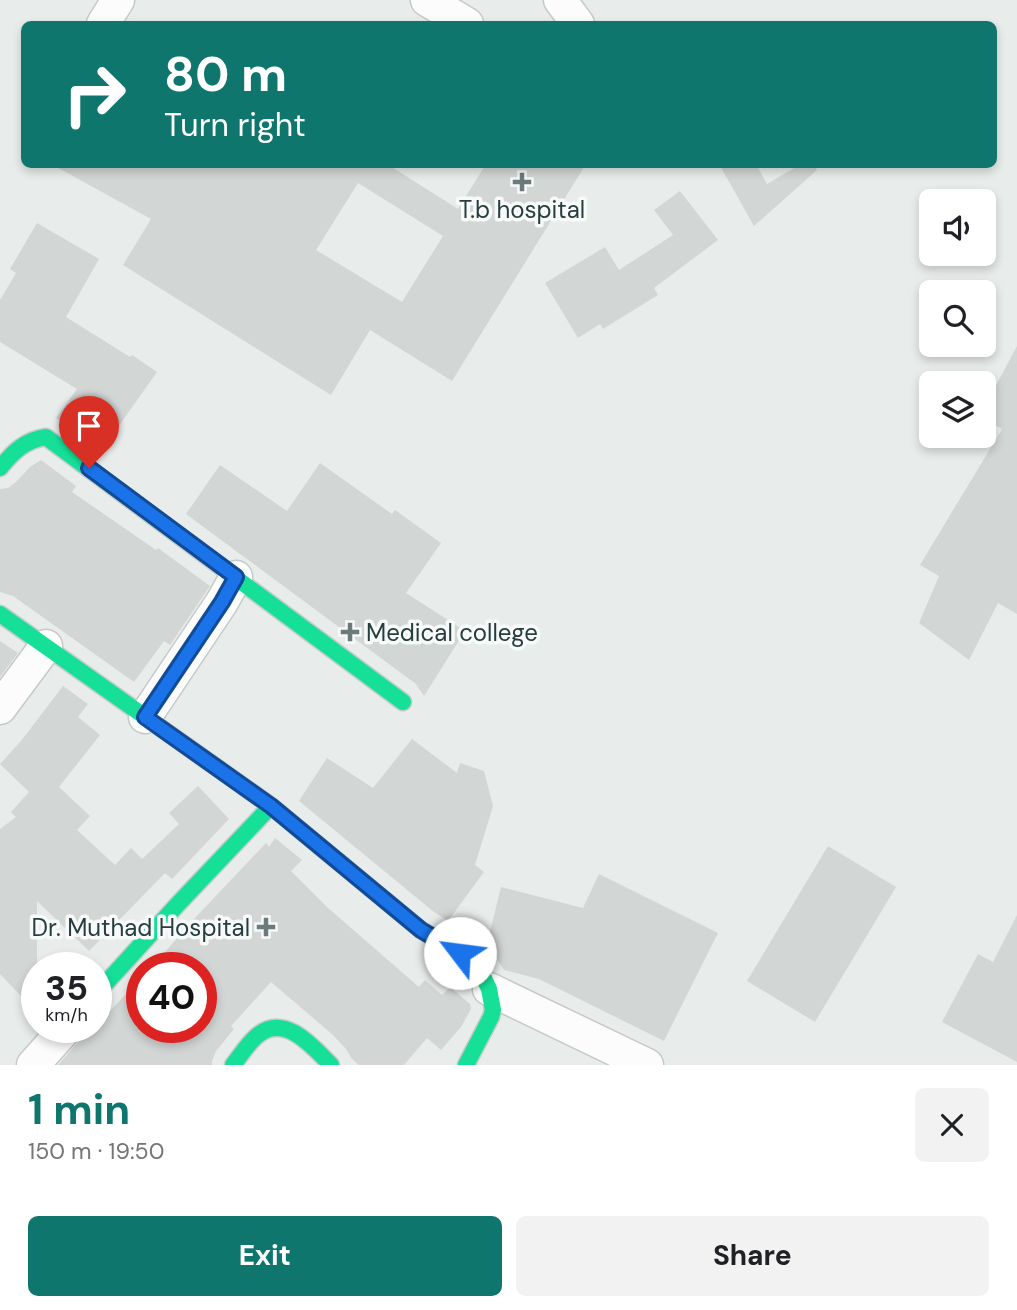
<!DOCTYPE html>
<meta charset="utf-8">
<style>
body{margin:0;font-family:"DM Sans",sans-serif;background:#f2f2f2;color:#202124;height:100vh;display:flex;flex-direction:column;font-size:26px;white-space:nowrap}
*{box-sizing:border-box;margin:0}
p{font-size:23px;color:#757577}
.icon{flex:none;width:38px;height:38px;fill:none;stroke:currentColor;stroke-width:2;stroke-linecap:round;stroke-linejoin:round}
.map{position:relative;height:1065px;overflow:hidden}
.panel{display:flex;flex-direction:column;background:#fff;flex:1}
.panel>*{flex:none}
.banner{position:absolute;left:21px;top:21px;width:976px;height:147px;border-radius:10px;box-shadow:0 4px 10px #0003;background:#0f766e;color:#fff;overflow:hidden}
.buttons{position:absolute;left:919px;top:189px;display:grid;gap:14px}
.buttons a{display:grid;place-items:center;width:77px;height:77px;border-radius:10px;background:#fff;box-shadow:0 4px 10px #0003;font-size:35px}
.speed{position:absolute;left:21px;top:952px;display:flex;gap:14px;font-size:35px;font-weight:700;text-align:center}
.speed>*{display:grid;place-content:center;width:91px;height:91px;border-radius:50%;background:#fff;box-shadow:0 4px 10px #0003;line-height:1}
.speed small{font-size:18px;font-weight:400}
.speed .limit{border:10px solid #d22;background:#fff;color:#111}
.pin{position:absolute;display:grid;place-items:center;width:60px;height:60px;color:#fff;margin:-72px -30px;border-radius:50% 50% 50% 0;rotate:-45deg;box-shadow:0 0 7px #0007}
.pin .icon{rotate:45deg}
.me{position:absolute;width:77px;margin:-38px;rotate:300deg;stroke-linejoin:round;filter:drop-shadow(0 0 5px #0008)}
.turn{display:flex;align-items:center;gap:24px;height:147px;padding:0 28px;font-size:32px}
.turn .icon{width:91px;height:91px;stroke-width:2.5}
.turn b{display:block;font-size:49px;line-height:60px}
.round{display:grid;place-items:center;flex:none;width:74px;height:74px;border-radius:10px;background:#f2f2f2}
.head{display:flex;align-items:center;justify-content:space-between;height:119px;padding:0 28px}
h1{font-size:42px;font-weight:700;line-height:52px;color:#0f766e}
.action{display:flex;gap:14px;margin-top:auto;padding:14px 28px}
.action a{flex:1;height:80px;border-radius:10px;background:#0f766e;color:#fff;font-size:28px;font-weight:700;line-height:80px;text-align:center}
.action a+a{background:#f2f2f2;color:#202124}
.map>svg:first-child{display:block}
.building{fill:#d2d6d5;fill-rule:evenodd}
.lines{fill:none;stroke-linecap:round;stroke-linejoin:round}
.street-casing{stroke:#c5cac8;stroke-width:35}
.fast-casing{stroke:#c5cbca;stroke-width:19}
.street{stroke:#fcfcfc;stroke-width:32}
.fast{stroke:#16e098;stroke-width:16}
.route-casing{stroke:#114b97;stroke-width:18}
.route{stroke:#1a73e8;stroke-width:12}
.poi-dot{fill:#6b7b7b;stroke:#f7faf9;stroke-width:2.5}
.labels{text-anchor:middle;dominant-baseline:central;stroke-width:7;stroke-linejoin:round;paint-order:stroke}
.poi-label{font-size:24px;fill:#273e3e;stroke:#f7faf9}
</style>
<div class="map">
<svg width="1017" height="1065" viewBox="0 0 1017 1065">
<rect width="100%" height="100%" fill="#e8edeb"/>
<!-- building -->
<path class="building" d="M 51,164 L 387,164 L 458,209 L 486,164 L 586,164 L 452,381 L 370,330 L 331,395 L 123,265 L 151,219 ZM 358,183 L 443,236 L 402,302 L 316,250 Z
M 719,164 L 756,164 L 767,184 L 801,164 L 813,164 L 817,170 L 754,226 Z
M 680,191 L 718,240 L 654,288 L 658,295 L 603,329 L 600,324 L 578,338 L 545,283 L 605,247 L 619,270 L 673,235 L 654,210 Z
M 37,223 L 99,259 L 66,317 L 130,357 L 132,355 L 157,372 L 101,451 L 56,418 L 77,389 L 0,342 L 0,300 L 16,273 L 10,269 Z
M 1017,346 L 1017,614 L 998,603 L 969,660 L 919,623 L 939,576 L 920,565 L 1002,429 L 984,419 L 984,408 Z
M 41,460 L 76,486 L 72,492 L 156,550 L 158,548 L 210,586 L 170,645 L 164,641 L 134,682 L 13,596 L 0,592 L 0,489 L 8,488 L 16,482 L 30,467 Z
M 320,463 L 392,514 L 395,510 L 441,543 L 406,593 L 465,631 L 424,696 L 416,684 L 186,514 L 220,465 L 287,511 Z
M 0,641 L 18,653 L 0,677 Z
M 63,686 L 88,704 L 78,717 L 100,735 L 59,787 L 90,816 L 77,830 L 115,865 L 131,848 L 142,859 L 179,824 L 169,813 L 198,786 L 229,819 L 172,879 L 165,873 L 89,951 L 37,901 L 37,1013 L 0,974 L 0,829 L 16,817 L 11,812 L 29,792 L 0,764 L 21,741 Z
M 412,739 L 457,773 L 460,763 L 484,771 L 493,806 L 475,865 L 484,872 L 448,921 L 434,912 L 299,801 L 327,758 L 373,788 Z
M 275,838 L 302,860 L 291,871 L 327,907 L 419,987 L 425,980 L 442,995 L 450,987 L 470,1004 L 471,1009 L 461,1027 L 441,1050 L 427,1038 L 404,1065 L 359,1065 L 352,1059 L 346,1049 L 333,1035 L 271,982 L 231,1026 L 234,1029 L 216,1051 L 212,1061 L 212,1065 L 58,1065 L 81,1039 L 85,1031 L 85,1027 L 96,1027 L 96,1021 L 112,1009 L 142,977 L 142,1027 L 201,1027 L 201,968 L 151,968 L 193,920 L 266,843 L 269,847 Z
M 828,846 L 896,887 L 815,1022 L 747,981 Z
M 599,874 L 718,933 L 664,1041 L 539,979 L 504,970 L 497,959 L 486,948 L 501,887 L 583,908 Z
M 1017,915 L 1017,1062 L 942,1022 L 978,954 L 993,962 Z"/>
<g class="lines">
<!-- street casing -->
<g class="street-casing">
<path id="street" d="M 427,0 L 467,24
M 560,0 L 578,24
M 103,24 L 118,0
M 0,708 L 46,646
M 145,717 L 222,602 L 236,577
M 489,989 L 647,1065
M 33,1065 L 67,1027"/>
</g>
<!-- fast casing -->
<g class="fast-casing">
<path id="fast" d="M 0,468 C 13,452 25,440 46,437 L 403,702
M 0,614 L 271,806 L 421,930 L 460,953 L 482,974 L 489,989 L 493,1010 L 491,1017 L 466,1065
M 96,994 L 178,904 L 271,806
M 233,1065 C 241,1055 248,1043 258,1035 C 285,1013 313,1047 331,1065"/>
</g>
<!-- street -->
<use href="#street" class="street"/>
<!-- fast -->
<use href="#fast" class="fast"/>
</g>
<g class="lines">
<!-- route casing -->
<g class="route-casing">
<path id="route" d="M 89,468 L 236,577 L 222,602 L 145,717 L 271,806 L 421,930 L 460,953"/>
</g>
<!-- route -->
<use href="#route" class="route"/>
</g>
<!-- markers -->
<g class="poi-dot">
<path d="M518.5 171.5h7v7h7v7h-7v7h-7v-7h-7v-7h7z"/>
<path d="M346.5 621.5h7v7h7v7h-7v7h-7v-7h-7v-7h7z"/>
<path d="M262.5 916.5h7v7h7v7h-7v7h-7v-7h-7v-7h7z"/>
</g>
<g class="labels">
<!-- poi labels -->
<g class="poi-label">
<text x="522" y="209">T.b hospital</text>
<text x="366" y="632" text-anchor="start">Medical college</text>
<text x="250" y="927" text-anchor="end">Dr. Muthad Hospital</text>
</g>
</g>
</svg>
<div class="buttons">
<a><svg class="icon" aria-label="sound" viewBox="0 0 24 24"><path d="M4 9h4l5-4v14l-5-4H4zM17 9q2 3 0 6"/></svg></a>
<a><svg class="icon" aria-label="search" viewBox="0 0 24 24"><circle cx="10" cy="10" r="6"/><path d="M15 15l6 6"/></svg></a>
<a><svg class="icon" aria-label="layers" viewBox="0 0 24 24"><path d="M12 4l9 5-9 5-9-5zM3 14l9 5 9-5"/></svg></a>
</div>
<div class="speed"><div>35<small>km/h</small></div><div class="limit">40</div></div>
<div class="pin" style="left:89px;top:468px;background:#d93025"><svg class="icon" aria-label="arrive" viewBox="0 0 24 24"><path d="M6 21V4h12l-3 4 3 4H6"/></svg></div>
<svg class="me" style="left:460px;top:953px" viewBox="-20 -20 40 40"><circle r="19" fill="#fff"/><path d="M0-13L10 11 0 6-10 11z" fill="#1a73e8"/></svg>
<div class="banner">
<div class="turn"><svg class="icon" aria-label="right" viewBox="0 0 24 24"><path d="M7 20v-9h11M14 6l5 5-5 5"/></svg><div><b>80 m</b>Turn right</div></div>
</div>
</div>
<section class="panel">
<div class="head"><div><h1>1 min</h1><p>150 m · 19:50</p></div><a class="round"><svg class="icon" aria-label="close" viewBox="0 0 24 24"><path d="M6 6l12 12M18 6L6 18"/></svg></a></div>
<div class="action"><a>Exit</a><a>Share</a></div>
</section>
